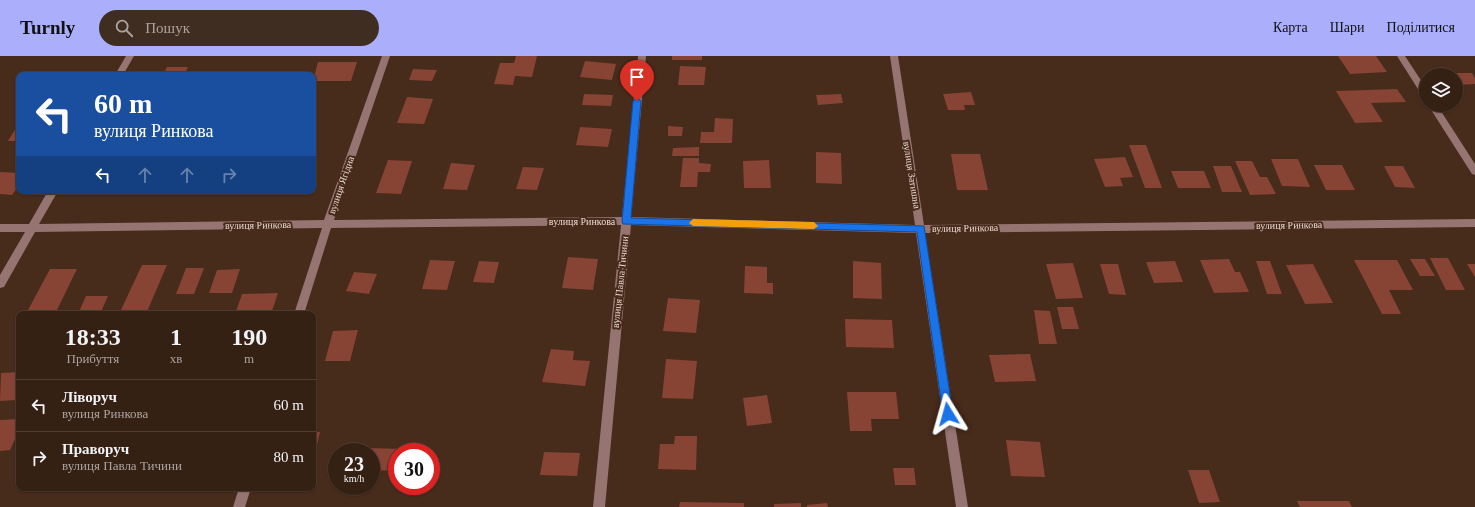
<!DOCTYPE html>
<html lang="uk">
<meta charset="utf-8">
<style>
body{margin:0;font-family:"Times New Roman",serif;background:#402d22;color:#f1f3f6;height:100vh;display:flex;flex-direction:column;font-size:15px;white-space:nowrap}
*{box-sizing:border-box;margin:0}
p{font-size:13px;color:#aaa3a0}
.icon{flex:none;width:22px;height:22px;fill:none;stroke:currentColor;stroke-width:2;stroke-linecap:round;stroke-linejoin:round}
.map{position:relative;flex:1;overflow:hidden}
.details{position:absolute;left:16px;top:255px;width:300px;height:180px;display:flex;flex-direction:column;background:#352014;border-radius:8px;box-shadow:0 1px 3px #0004,0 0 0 1px #4f3e34}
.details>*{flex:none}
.top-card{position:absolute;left:16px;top:16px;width:300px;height:122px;border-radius:8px;box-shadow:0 1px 3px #0004,0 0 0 1px #4f3e34;background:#1a4fa0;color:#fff;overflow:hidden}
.controls{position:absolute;left:1419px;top:12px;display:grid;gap:8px}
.controls a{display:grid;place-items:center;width:44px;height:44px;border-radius:50%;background:#352014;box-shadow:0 1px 3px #0004,0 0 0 1px #4f3e34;font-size:20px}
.speed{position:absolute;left:328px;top:387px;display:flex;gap:8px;font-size:20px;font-weight:700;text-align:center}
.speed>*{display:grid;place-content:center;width:52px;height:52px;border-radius:50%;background:#352014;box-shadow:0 1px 3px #0004,0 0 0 1px #4f3e34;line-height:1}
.speed small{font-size:10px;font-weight:400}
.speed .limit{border:6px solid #d22;background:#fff;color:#111}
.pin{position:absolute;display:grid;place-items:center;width:34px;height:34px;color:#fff;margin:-41px -17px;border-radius:50% 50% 50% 0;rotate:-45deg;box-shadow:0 0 4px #0007}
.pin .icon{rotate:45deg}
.me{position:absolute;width:44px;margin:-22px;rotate:352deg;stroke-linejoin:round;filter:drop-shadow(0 0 3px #0008)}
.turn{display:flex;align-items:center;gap:14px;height:84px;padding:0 12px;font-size:18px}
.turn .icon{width:52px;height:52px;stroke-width:2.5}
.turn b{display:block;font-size:28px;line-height:34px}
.lanes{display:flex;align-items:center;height:38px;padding:0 12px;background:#0003;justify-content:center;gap:20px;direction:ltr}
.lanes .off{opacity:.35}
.eta{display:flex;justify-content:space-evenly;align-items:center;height:68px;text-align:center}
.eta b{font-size:24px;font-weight:700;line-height:28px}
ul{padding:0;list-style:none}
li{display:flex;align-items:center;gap:12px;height:52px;padding:0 12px;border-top:1px solid #4f3e34}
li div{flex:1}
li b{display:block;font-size:15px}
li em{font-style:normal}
header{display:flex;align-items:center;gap:24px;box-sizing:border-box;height:56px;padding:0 20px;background:#abaffb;color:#111}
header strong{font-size:19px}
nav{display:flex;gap:22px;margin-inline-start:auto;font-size:14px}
.search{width:280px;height:36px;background:#402d22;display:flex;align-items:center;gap:10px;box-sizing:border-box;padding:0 14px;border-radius:22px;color:#aaa3a0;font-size:15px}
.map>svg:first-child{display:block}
.building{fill:#874334}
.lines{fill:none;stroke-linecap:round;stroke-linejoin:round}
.minor{fill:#967471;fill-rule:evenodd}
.route{fill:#1a73e8;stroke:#114b97}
.slow{fill:#f59e0b}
.labels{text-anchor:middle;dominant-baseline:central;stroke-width:4;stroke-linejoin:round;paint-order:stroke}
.street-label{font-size:10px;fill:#eddad0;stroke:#472b1b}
</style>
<header>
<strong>Turnly</strong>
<div class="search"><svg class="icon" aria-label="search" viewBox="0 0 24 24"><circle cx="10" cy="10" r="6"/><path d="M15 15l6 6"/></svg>Пошук</div>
<nav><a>Карта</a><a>Шари</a><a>Поділитися</a></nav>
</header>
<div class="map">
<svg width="1475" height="451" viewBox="0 0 1475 451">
<rect width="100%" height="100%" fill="#472b1b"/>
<!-- building -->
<path class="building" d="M 516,0 L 537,0 L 532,21 L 515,20 L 513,29 L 494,28 L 500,7 L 514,7 Z
M 672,0 L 702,0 L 702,4 L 672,4 Z
M 1338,0 L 1376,0 L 1387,16 L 1350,18 Z
M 585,5 L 616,8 L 612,24 L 580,21 Z
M 318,6 L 357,6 L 351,25 L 313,25 Z
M 680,10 L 706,11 L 704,29 L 678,29 Z
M 167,11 L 188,11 L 184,19 L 163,19 Z
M 413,13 L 437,14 L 432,25 L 409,24 Z
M 1449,17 L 1472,17 L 1475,22 L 1475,28 L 1457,29 L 1456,19 L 1451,19 Z
M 1397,33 L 1406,46 L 1371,47 L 1383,66 L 1355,67 L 1336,35 Z
M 971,36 L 975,49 L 964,49 L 965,54 L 948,54 L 943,38 Z
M 584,38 L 613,39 L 611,50 L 582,49 Z
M 841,38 L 843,47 L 818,49 L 816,39 Z
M 407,41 L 433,43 L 424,68 L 397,67 Z
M 715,62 L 733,63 L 732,87 L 700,87 L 701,76 L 714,76 Z
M 19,67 L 19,85 L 8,85 Z
M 668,70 L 683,71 L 682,80 L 668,80 Z
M 580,71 L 612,73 L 608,91 L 576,89 Z
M 1129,89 L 1146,89 L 1162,132 L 1145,132 Z
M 699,91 L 699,100 L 672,100 L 673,92 Z
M 816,96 L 841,97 L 842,128 L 816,127 Z
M 951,98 L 980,98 L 988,134 L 957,134 Z
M 1125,101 L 1133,121 L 1120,122 L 1123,130 L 1105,131 L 1094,103 Z
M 683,102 L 699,102 L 699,107 L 711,108 L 710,116 L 698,116 L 697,131 L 680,131 Z
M 1271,103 L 1298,103 L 1310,131 L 1282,130 Z
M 388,104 L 412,105 L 401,138 L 376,137 Z
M 769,104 L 771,132 L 744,132 L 743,105 Z
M 1235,105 L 1252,105 L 1260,121 L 1267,121 L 1276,138 L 1250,139 Z
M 451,107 L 475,109 L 467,134 L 443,133 Z
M 1314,109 L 1342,109 L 1355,134 L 1326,134 Z
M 1213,110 L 1231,110 L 1242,136 L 1222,136 Z
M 1384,110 L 1403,110 L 1415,132 L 1395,131 Z
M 523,111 L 544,112 L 537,134 L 516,133 Z
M 1171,115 L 1204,115 L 1211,132 L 1178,132 Z
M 0,116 L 19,117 L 19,129 L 12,139 L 0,138 Z
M 568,201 L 598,203 L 593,234 L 562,232 Z
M 1430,202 L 1448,202 L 1465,234 L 1446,234 Z
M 1229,203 L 1235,216 L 1240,216 L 1249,236 L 1214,237 L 1200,204 Z
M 1410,203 L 1425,203 L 1435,220 L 1420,220 Z
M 430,204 L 455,205 L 447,234 L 422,233 Z
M 1354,204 L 1397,204 L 1413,234 L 1389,234 L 1401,258 L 1382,258 Z
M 479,205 L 499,206 L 494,227 L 473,226 Z
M 853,205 L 881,207 L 882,243 L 853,242 Z
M 1175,205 L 1183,226 L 1154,227 L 1146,206 Z
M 1256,205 L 1270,205 L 1282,238 L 1267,238 Z
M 1073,207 L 1083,242 L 1056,243 L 1046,208 Z
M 1100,208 L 1118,208 L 1126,239 L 1109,238 Z
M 1313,208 L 1333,247 L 1305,248 L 1286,209 Z
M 1467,208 L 1475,208 L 1475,221 Z
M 142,209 L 167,209 L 146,258 L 119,258 Z
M 745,210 L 767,211 L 767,227 L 773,227 L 773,238 L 744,237 Z
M 186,212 L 204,212 L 194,238 L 176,238 Z
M 50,213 L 77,213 L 56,256 L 27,256 Z
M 240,213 L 232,237 L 209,237 L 217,214 Z
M 354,216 L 377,218 L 369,238 L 346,235 Z
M 278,237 L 271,258 L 235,258 L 242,238 Z
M 86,240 L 108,240 L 100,258 L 78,258 Z
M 668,242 L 700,244 L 696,277 L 663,275 Z
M 1057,251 L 1073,251 L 1079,273 L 1062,273 Z
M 1034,254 L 1050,255 L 1057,288 L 1039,288 Z
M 845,263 L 892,264 L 894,292 L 846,291 Z
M 358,274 L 350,305 L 325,305 L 333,275 Z
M 551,293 L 574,295 L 573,304 L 590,305 L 585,330 L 542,326 Z
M 1030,298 L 1036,325 L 995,326 L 989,299 Z
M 666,303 L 697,305 L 693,343 L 662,342 Z
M 19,316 L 19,338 L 16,344 L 0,345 L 1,317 Z
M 847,336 L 896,336 L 899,363 L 871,363 L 872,375 L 850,375 Z
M 767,339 L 772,367 L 747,370 L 743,342 Z
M 19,363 L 19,374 L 10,394 L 0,395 L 0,364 Z
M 313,376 L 320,376 L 314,402 L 313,402 Z
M 675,380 L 697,380 L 696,414 L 658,413 L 660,388 L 674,388 Z
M 1006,384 L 1040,386 L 1045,421 L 1011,420 Z
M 364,392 L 406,393 L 406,396 L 397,396 L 397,415 L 371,414 L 371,396 L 363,396 Z
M 544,396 L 580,397 L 577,420 L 540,419 Z
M 893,412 L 914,412 L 916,429 L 895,429 Z
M 1188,414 L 1209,414 L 1220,446 L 1199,447 Z
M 1297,445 L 1349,445 L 1352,451 L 1300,451 Z
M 680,446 L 744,447 L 744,451 L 679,451 Z
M 801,447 L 801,451 L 774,451 L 774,448 Z
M 827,447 L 828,451 L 807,451 L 807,449 Z"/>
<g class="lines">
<!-- minor -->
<path class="minor" d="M 126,0 L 134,0 L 123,19 L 115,19 Z
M 382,0 L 390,0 L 334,164 L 622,161 L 638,0 L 646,0 L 631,161 L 915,169 L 890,0 L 898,0 L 924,169 L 1475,163 L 1475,171 L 925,177 L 968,451 L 956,451 L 916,177 L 631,169 L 605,451 L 593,451 L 621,169 L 331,172 L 304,258 L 294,258 L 322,172 L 35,176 L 4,231 L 0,232 L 0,219 L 25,176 L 0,176 L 0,168 L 29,168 L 48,135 L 58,135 L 39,168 L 324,164 Z
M 1397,0 L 1405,0 L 1426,32 L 1426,42 L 1423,41 Z
M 1428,49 L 1437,49 L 1475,108 L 1475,119 L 1472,118 Z
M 239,432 L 251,432 L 245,451 L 233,451 Z"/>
</g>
<!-- route -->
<path class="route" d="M 637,42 L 641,45 L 631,162 L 924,170 L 953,358 L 952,362 L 948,363 L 945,362 L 943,358 L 917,176 L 623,168 L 622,165 L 633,45 Z"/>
<!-- slow -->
<path class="slow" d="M 693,163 L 814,166 L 818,170 L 814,173 L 693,170 L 689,167 Z"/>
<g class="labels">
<!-- street labels -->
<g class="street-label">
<text transform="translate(912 119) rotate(81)">вулиця Затишна</text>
<text transform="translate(341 129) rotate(-71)">вулиця Ягідна</text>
<text x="582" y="165">вулиця Ринкова</text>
<text transform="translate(258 169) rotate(-1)">вулиця Ринкова</text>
<text transform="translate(1289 169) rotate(-1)">вулиця Ринкова</text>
<text transform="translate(965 172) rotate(-1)">вулиця Ринкова</text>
<text transform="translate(620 226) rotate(-84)">вулиця Павла Тичини</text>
</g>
</g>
</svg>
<div class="controls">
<a><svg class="icon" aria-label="layers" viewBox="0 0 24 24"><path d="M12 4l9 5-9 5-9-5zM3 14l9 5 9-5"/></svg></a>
</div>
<div class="speed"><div>23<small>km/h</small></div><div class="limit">30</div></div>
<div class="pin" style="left:637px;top:45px;background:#d93025"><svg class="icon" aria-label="arrive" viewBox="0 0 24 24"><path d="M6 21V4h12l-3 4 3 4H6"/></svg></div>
<svg class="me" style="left:948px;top:358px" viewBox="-20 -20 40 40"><path d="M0-17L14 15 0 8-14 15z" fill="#1a73e8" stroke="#fff" stroke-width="4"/></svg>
<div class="top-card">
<div class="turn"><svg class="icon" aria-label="left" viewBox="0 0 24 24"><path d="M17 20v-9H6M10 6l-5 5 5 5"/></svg><div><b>60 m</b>вулиця Ринкова</div></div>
<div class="lanes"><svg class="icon" aria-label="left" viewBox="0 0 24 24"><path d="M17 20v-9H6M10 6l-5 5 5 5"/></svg><svg class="icon off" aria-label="ahead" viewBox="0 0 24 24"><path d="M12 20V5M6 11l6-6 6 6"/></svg><svg class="icon off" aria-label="ahead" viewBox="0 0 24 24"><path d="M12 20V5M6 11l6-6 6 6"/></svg><svg class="icon off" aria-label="right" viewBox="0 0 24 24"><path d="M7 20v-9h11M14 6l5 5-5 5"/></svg></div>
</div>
<section class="details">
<div class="eta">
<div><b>18:33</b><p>Прибуття</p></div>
<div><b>1</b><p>хв</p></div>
<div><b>190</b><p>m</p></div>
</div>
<ul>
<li><svg class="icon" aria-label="left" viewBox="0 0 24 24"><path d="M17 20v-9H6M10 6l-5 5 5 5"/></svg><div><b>Ліворуч</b><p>вулиця Ринкова</p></div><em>60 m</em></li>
<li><svg class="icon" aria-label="right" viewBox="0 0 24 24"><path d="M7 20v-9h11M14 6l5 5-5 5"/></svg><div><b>Праворуч</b><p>вулиця Павла Тичини</p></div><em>80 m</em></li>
</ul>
</section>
</div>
